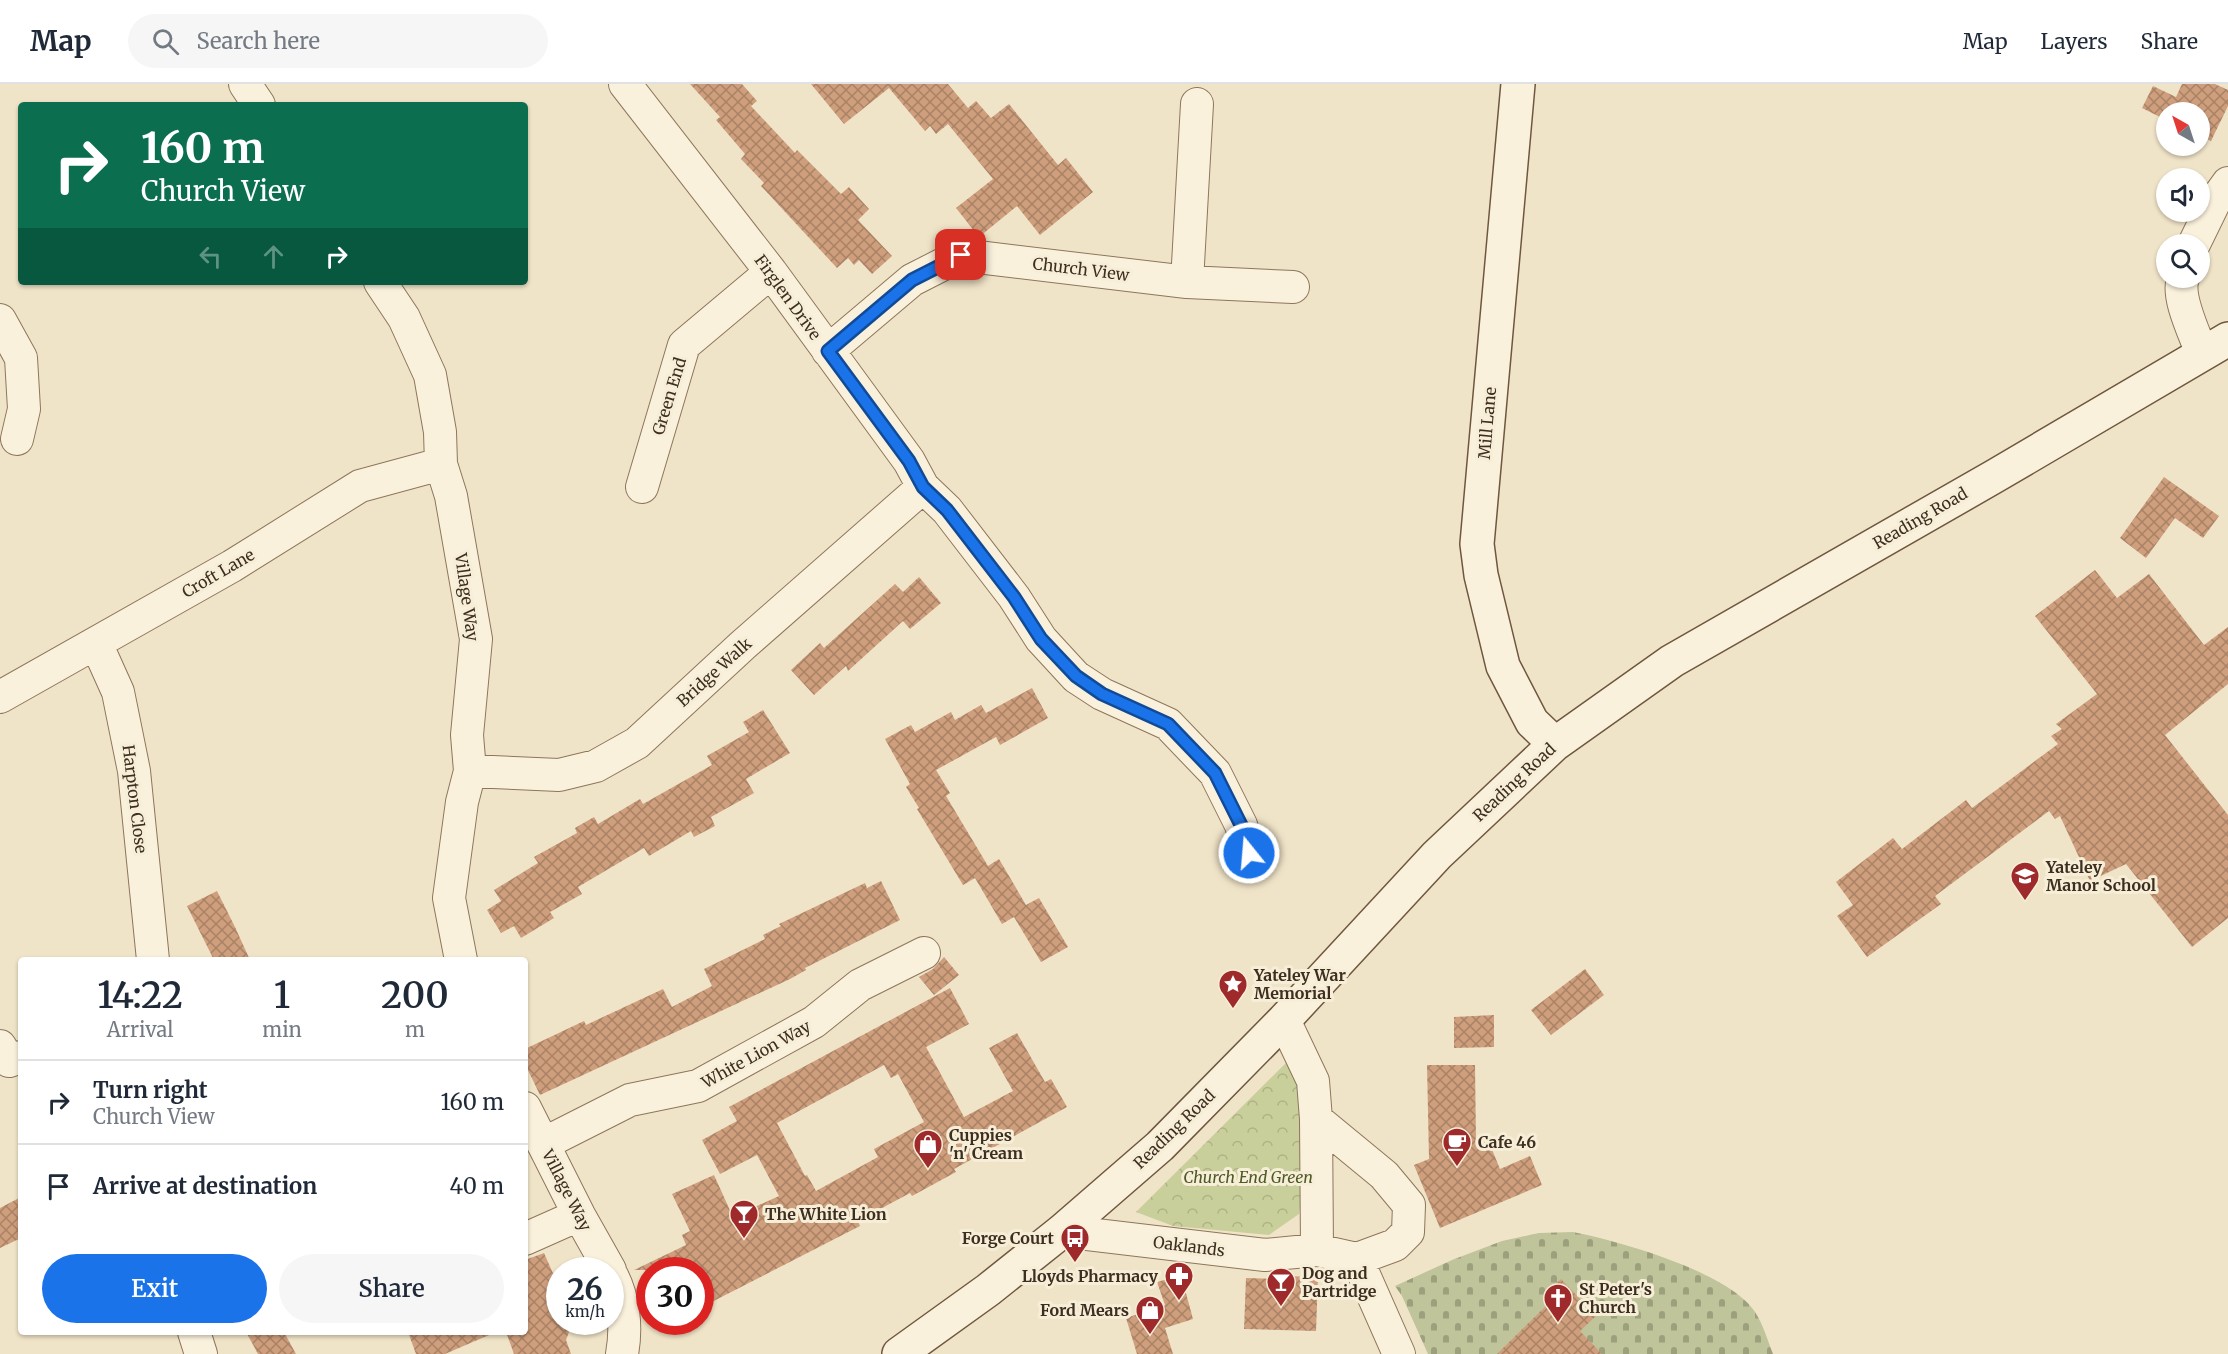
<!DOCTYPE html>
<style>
body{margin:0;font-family:Merriweather,serif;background:#f6f6f7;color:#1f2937;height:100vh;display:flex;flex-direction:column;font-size:22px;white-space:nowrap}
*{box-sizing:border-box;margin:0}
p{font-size:20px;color:#747a83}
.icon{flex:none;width:33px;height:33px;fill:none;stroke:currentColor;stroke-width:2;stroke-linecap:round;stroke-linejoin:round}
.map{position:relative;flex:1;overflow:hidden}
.drawer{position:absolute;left:18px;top:873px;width:510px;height:378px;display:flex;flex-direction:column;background:#fff;border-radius:6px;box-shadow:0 2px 4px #0004}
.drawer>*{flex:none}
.hud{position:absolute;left:18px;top:18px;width:510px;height:183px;border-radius:6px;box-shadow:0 2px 4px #0004;background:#0b6e4f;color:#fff;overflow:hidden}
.needle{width:39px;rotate:321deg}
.controls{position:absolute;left:2156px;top:18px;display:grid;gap:12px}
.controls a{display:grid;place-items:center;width:54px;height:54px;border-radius:50%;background:#fff;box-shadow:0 2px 4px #0004;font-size:30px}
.speed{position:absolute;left:546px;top:1173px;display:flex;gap:12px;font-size:30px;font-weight:700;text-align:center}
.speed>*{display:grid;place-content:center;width:78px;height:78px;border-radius:50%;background:#fff;box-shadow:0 2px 4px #0004;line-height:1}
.speed small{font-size:15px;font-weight:400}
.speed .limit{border:9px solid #d22;background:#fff;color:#111}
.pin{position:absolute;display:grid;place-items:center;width:51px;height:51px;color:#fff;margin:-26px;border-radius:12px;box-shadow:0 3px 9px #0006}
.me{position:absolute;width:66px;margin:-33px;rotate:343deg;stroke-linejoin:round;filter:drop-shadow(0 0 4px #0008)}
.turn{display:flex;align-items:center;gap:21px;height:126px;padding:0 24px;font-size:27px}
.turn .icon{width:78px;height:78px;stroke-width:2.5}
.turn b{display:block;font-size:42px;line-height:51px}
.lanes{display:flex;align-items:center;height:57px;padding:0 24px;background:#0003;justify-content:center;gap:30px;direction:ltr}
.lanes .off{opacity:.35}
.eta{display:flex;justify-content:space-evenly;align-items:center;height:102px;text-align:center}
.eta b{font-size:36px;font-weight:600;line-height:42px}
.button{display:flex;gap:12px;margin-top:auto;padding:12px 24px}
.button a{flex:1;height:69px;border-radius:36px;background:#1a73e8;color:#fff;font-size:24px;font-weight:600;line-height:69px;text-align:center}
.button a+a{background:#f6f6f7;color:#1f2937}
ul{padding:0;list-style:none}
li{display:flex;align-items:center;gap:18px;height:84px;padding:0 24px;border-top:2px solid #e0e1e3}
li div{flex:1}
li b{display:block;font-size:22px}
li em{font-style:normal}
header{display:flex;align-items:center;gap:36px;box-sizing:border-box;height:84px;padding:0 30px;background:#fff;border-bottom:2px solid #e0e1e3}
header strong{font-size:28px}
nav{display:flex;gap:33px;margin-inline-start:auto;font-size:21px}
.search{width:420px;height:54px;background:#f6f6f7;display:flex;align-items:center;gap:15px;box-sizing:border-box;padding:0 21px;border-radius:33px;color:#747a83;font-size:22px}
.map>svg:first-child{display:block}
.cemetery{fill:url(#cemetery-stones)}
.park{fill:url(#park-crowns)}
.building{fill:url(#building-cross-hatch);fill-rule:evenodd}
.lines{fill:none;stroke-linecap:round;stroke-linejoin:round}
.street-casing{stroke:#8d765c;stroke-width:34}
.secondary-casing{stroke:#6f573f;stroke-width:36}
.street{stroke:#faf1dc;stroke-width:32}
.secondary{stroke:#faf1dc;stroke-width:33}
.route-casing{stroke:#114b97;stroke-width:15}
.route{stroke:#1a73e8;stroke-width:10}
.labels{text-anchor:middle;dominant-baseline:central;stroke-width:6;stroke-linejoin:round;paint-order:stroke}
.street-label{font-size:16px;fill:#3d2e20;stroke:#f7eed8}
.poi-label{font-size:16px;font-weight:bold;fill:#3d2e20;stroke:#f7eed8;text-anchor:start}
.park-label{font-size:16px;font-style:italic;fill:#4d5a26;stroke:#f7eed8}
</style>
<header>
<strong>Map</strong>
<div class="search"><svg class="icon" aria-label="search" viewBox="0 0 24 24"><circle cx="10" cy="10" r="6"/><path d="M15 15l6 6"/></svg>Search here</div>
<nav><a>Map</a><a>Layers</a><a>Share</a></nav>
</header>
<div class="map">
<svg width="2228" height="1270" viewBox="0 0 2228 1270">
<defs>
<pattern id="cemetery-stones" width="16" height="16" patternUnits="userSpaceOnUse" patternTransform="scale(1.5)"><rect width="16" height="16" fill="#bfc49a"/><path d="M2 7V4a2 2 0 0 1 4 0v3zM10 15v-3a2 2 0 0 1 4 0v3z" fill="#9ca07d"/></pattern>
<pattern id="park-crowns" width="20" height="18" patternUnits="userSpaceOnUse" patternTransform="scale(1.5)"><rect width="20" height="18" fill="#c9cf9b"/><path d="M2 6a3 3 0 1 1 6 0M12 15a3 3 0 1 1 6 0" fill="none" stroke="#aeb285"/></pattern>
<pattern id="building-cross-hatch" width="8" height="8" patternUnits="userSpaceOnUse" patternTransform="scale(1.5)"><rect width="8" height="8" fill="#cf9f7d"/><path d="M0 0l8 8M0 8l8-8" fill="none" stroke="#a98266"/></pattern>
</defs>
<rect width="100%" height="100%" fill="#f0e4c8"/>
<!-- cemetery -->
<path class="cemetery" d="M 1573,1148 C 1619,1157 1729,1188 1755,1228 C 1763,1240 1768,1257 1773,1270 L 1428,1270 L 1402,1212 L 1395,1202 L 1452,1176 L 1502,1157 L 1539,1149 Z"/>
<!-- park -->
<path class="park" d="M 1292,973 L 1301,986 L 1307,1075 L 1299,1130 L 1269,1151 L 1173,1142 L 1136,1128 Z"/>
<!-- building -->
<path class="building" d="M 690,0 L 742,0 L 757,17 L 751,22 L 795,69 L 797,66 L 841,110 L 849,103 L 869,125 L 858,136 L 892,172 L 872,190 L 859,176 L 854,181 L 848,174 L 837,184 L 761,102 L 764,99 L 741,75 L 745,70 L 716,36 L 720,33 Z
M 811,0 L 948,0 L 968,24 L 976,17 L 991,34 L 1009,20 L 1058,81 L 1066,74 L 1093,108 L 1040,151 L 1017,122 L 979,153 L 956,124 L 993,95 L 948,40 L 936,50 L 930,42 L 925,47 L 889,4 L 844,40 Z
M 2182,0 L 2215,0 L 2228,6 L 2228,22 L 2211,57 L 2199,52 L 2199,28 L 2166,28 L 2166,36 L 2142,24 L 2153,2 L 2176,13 Z
M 2164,393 L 2219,432 L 2203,454 L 2175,434 L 2146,474 L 2120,454 Z
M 2095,486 L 2117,514 L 2149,490 L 2204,561 L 2228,543 L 2228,600 L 2165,651 L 2228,731 L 2228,834 L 2192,863 L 2126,780 L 2090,797 L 2060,732 L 2055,735 L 2049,727 L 1935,812 L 1941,820 L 1867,873 L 1837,832 L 1853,821 L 1836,798 L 1893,754 L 1902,765 L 1966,716 L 1972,724 L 2058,660 L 2051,652 L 2062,645 L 2056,640 L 2097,610 L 2035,532 Z
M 919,493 L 941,519 L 910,545 L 903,537 L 848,587 L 846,582 L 814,611 L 791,586 L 820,559 L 824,564 L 895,500 L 903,508 Z
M 1032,604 L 1048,634 L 1000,661 L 996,653 L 936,686 L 950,709 L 946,712 L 988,782 L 999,775 L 1026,821 L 1039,814 L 1068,863 L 1041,878 L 1014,833 L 1002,840 L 975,794 L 963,801 L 917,725 L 919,724 L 906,703 L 910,700 L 885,655 L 911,641 L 915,648 L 951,628 L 955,636 L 981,621 L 986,629 Z
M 763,626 L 790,669 L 746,695 L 754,709 L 711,733 L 715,742 L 694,753 L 691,747 L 649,772 L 644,764 L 578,803 L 582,810 L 550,828 L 554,834 L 521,854 L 514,842 L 501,849 L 487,826 L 501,817 L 494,806 L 538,779 L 534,773 L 577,749 L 575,744 L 594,733 L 598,740 L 640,715 L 643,720 L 712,681 L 707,672 L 749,648 L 743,638 Z
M 881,797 L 900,836 L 805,884 L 806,886 L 790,895 L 540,1011 L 525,980 L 525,965 L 584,937 L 586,941 L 663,905 L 672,923 L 712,902 L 704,885 L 765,855 L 763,851 L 781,842 L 779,840 L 865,799 L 867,804 Z
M 217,807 L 235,843 L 250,876 L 214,876 L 187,822 Z
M 944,873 L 959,891 L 934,911 L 919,893 L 933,885 Z
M 1585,885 L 1604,911 L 1551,951 L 1531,926 Z
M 950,904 L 969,940 L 926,963 L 964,1033 L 1013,1007 L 989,964 L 1017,949 L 1045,998 L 1051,995 L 1067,1023 L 954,1085 L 956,1088 L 912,1112 L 910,1109 L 858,1137 L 860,1142 L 700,1224 L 700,1186 L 634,1186 L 686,1161 L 682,1151 L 690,1147 L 672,1110 L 714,1091 L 733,1133 L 779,1112 L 757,1071 L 720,1090 L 702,1056 L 737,1037 L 729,1023 ZM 884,981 L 891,994 L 898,990 L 924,1038 L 874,1065 L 878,1073 L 816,1107 L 807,1091 L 805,1092 L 777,1039 Z
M 1494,931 L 1494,963 L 1454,964 L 1454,933 Z
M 1427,981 L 1475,981 L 1476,1055 L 1486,1051 L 1500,1085 L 1530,1072 L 1542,1101 L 1440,1144 L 1414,1081 L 1429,1075 Z
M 21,1113 L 21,1154 L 0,1164 L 0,1124 Z
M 544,1169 L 560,1205 L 560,1220 L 557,1222 L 560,1228 L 560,1238 L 564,1238 L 569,1248 L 566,1256 L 571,1270 L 514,1270 L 506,1248 L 525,1248 L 525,1176 Z
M 1181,1191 L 1193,1235 L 1165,1244 L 1173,1270 L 1137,1270 L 1126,1234 L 1165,1221 L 1157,1198 Z
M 1286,1192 L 1318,1193 L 1316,1247 L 1244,1245 L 1246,1194 L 1286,1195 Z
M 1561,1195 L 1596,1232 L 1580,1247 L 1602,1270 L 1497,1270 L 1550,1218 L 1544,1211 Z
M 246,1248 L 284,1248 L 296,1270 L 258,1270 Z
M 408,1248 L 496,1248 L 445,1270 L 416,1270 Z"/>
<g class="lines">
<!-- street casing -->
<g class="street-casing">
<path id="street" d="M 245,0 L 259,21
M 625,0 L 771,188 L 909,377 L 923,403 L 947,426 L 1014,513 L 1041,555 L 1076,593 L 1102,610 L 1168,640 L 1215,689 L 1241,741 L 1249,769
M 2194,160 L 2215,117 L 2228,99
M 2183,194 C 2176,213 2195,250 2202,270
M 380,198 L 404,234 L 430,291 L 440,348 L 441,380 L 451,412 L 476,555 L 467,651 L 470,687 L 462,718 L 449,814 L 461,876
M 1187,198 L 1293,203
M 0,236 L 21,274 L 24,325 L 17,355
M 828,267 L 912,196 L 961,171 L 1187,198 L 1197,20
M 642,403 L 684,261 L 771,188
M 96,559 L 118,608 L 134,687 L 153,876
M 0,613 L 232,482 L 360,402 L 441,380
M 470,687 L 559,691 L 596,682 L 637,659 L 743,561 L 923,403
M 1284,936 L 1313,997 L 1316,1035 L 1317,1166
M 0,962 L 9,977 L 21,973
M 525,1024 L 579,1131 L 610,1186
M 1316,1035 L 1384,1091 L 1409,1121 L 1408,1148 L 1395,1161 L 1357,1175
M 543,1060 L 630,1016 L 698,1002 L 814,938 L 860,901 L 924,869
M 1062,1147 L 1265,1171 L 1317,1166 L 1357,1175 L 1399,1270
M 525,1155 L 579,1131
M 610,1188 C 624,1212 627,1243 622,1270
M 194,1248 L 201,1270"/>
</g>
<!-- secondary casing -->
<g class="secondary-casing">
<path id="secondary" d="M 1518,0 L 1477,460 L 1481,491 L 1503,582 L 1532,638 L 1555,660
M 899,1270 L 988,1206 L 1062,1147 L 1160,1062 L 1284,936 L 1437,771 L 1555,660 L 1672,577 L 1995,392 L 2228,255"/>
</g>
<!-- street -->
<use href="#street" class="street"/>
<!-- secondary -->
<use href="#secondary" class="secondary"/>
</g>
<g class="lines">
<!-- route casing -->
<g class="route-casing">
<path id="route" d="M 961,171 L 912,196 L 828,267 L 909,377 L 923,403 L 947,426 L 1014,513 L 1041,555 L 1076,592 L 1102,610 L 1168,640 L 1215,689 L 1241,741 L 1249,769"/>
</g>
<!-- route -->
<use href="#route" class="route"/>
</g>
<!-- icons -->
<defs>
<g id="school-pin" transform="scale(1.5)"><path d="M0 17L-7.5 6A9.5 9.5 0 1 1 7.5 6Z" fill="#9e2a2b" stroke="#f7eed8"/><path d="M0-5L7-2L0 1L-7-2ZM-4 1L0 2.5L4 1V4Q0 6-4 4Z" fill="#fff"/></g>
<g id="sight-pin" transform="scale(1.5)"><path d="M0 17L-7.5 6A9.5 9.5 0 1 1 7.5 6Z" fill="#9e2a2b" stroke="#f7eed8"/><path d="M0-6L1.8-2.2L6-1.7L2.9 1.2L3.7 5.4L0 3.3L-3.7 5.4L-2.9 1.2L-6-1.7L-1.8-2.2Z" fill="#fff"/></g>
<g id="cafe-pin" transform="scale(1.5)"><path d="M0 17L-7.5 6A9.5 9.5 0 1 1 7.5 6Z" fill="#9e2a2b" stroke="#f7eed8"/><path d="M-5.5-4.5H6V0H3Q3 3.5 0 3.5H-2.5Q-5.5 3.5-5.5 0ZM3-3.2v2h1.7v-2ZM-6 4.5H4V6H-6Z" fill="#fff"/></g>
<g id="shop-pin" transform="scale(1.5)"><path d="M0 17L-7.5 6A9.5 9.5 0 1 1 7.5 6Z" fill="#9e2a2b" stroke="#f7eed8"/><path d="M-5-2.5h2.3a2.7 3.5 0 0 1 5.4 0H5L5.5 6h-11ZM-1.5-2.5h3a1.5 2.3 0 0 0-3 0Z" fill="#fff"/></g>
<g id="bar-pin" transform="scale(1.5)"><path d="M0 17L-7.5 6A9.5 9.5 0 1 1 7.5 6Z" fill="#9e2a2b" stroke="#f7eed8"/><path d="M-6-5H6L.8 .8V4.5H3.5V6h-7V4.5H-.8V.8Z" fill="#fff"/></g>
<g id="bus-pin" transform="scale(1.5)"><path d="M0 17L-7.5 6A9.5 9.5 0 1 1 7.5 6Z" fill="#9e2a2b" stroke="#f7eed8"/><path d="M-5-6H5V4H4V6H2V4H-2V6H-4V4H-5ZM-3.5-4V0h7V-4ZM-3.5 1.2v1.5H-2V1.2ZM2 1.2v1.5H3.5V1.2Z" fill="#fff"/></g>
<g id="pharmacy-pin" transform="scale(1.5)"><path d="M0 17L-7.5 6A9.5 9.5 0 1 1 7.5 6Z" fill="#9e2a2b" stroke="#f7eed8"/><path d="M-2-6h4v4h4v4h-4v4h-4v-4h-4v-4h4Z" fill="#fff"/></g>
<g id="church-pin" transform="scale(1.5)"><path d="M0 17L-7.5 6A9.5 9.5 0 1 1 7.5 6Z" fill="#9e2a2b" stroke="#f7eed8"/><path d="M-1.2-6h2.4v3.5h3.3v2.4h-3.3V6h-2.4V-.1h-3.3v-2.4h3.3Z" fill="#fff"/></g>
</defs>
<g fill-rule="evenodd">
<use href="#school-pin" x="2025" y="792"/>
<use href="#sight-pin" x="1233" y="900"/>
<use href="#cafe-pin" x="1457" y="1058"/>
<use href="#shop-pin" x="928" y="1060"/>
<use href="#bar-pin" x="744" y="1130"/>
<use href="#bus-pin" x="1075" y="1154"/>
<use href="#pharmacy-pin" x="1179" y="1192"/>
<use href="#bar-pin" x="1281" y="1198"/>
<use href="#church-pin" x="1558" y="1214"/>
<use href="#shop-pin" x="1150" y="1226"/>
</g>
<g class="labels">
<!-- street labels -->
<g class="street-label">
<text transform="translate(1081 185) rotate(7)">Church View</text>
<text transform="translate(788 213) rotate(54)">Firglen Drive</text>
<text transform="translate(669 312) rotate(-73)">Green End</text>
<text transform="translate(1487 339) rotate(-85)">Mill Lane</text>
<text transform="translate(1920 434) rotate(-30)">Reading Road</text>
<text transform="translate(218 489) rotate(-30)">Croft Lane</text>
<text transform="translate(467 513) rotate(82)">Village Way</text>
<text transform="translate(714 588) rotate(-42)">Bridge Walk</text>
<text transform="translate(1514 698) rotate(-43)">Reading Road</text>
<text transform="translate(135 715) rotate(83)">Harpton Close</text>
<text transform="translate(756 970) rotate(-29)">White Lion Way</text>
<text transform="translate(1174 1045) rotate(-44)">Reading Road</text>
<text transform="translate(567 1106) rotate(63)">Village Way</text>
<text transform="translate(1189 1162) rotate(7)">Oaklands</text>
</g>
<!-- poi labels -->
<g class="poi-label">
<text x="2046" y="783">Yateley<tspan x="2046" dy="18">Manor School</tspan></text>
<text x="1254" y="891">Yateley War<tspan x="1254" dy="18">Memorial</tspan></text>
<text x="949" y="1051">Cuppies<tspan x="949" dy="18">'n' Cream</tspan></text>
<text x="1478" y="1058">Cafe 46</text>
<text x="765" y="1130">The White Lion</text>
<text x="1054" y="1154" text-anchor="end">Forge Court</text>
<text x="1302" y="1189">Dog and<tspan x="1302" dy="18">Partridge</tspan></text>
<text x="1158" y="1192" text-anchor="end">Lloyds Pharmacy</text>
<text x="1579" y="1205">St Peter's<tspan x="1579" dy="18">Church</tspan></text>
<text x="1129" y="1226" text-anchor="end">Ford Mears</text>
</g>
<!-- park labels -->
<g class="park-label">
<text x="1248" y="1093">Church End Green</text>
</g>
</g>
</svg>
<div class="controls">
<a><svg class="needle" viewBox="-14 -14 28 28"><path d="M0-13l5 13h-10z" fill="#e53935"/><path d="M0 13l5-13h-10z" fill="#747a83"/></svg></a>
<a><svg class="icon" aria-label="sound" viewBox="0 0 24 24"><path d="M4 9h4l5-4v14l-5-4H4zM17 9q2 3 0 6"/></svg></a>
<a><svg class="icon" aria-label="search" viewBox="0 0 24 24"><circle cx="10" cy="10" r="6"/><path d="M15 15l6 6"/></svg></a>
</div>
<div class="speed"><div>26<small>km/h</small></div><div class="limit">30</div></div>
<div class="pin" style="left:961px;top:171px;background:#d93025"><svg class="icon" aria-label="arrive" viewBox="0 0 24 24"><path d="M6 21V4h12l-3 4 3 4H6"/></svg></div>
<svg class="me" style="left:1249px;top:769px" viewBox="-20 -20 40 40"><circle r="17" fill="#1a73e8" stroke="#fff" stroke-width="3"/><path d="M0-11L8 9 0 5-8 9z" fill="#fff"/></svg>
<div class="hud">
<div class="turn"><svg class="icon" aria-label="right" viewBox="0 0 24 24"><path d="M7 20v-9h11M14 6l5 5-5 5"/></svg><div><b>160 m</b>Church View</div></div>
<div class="lanes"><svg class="icon off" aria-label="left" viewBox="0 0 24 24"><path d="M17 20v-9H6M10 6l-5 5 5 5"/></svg><svg class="icon off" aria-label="ahead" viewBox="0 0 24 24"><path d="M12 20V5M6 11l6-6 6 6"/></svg><svg class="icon" aria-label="right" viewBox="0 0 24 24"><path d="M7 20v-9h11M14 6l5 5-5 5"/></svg></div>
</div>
<section class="drawer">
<div class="eta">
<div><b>14:22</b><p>Arrival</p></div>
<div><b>1</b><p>min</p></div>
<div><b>200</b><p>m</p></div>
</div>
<ul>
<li><svg class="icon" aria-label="right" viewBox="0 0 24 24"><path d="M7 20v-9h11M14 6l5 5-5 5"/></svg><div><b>Turn right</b><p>Church View</p></div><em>160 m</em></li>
<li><svg class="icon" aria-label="arrive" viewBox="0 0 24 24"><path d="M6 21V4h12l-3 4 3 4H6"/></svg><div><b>Arrive at destination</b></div><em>40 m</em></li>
</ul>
<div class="button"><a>Exit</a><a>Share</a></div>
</section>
</div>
